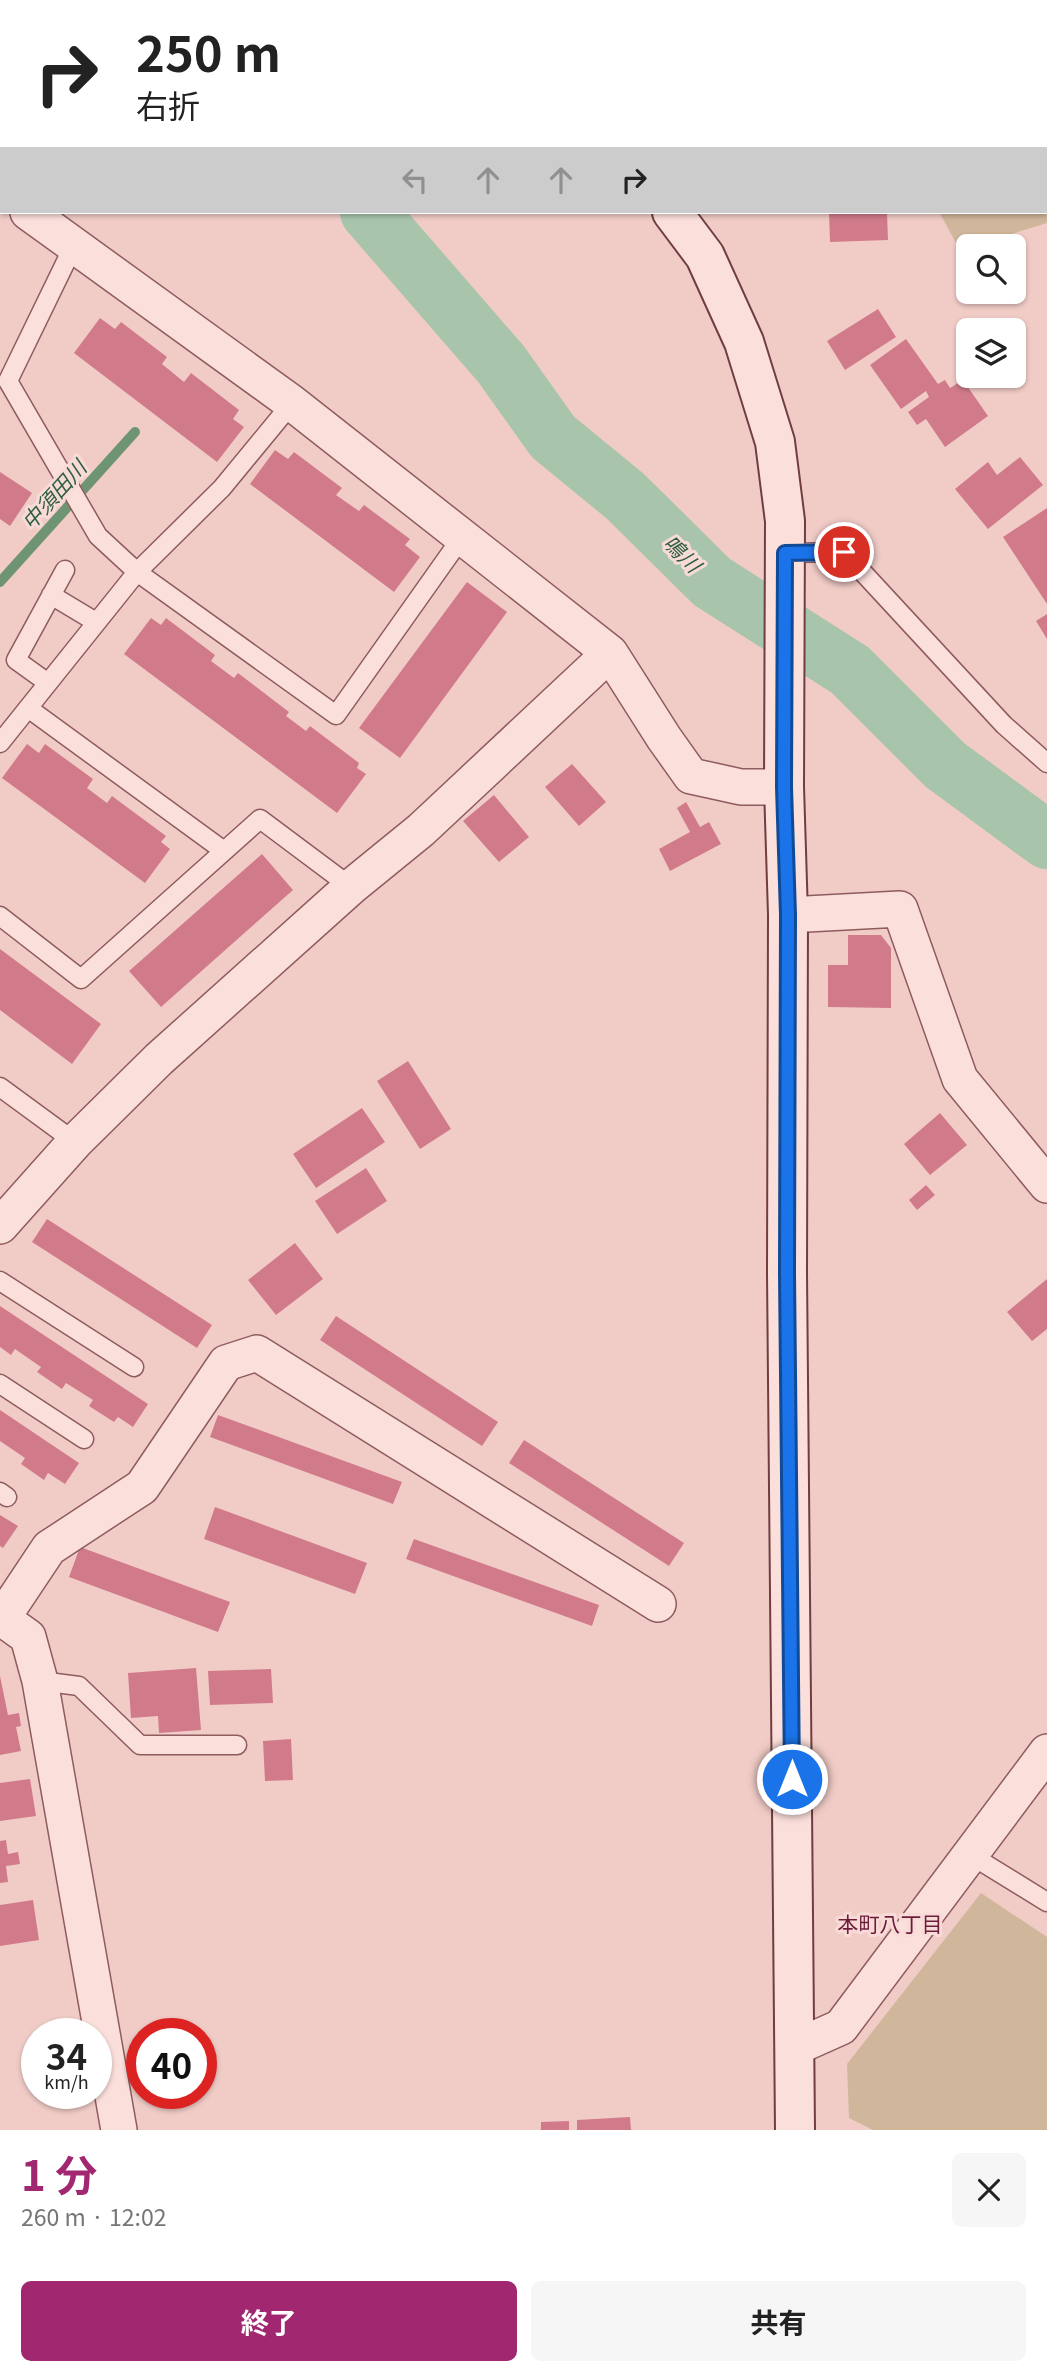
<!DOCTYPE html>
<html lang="ja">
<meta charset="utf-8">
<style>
body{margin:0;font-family:Georgia,"Noto Sans JP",serif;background:#f6f6f6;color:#222;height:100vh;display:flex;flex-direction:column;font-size:26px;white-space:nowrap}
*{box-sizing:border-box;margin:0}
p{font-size:23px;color:#767676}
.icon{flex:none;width:38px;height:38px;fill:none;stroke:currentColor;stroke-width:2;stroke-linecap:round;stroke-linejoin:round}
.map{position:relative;height:2130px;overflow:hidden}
.sheet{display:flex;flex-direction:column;background:#fff;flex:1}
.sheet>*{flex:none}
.guide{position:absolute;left:0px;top:0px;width:1048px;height:214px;box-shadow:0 2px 5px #0004;background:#fff;color:#222;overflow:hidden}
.fabs{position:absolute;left:956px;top:234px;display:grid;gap:14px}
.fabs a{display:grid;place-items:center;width:70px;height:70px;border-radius:10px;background:#fff;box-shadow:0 2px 5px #0004;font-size:35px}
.speed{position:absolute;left:21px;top:2018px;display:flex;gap:14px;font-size:35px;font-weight:700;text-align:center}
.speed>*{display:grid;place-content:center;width:91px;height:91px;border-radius:50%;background:#fff;box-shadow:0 2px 5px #0004;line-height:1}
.speed small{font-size:18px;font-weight:400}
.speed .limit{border:10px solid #d22;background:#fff;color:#111}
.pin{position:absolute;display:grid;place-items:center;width:60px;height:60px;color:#fff;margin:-30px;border:4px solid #fff;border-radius:50%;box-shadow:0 2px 7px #0007}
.me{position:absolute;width:77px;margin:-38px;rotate:0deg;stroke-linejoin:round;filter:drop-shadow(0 0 5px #0008)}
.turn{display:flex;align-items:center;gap:24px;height:147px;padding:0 21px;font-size:32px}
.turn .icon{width:91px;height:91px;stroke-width:2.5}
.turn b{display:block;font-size:49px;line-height:60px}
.lanes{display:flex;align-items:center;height:66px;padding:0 21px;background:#0003;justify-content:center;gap:35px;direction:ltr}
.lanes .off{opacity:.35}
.round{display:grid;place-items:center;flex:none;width:74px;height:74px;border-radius:10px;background:#f6f6f6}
.summary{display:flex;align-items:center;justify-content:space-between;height:119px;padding:0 21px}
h1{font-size:42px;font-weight:700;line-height:52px;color:#a02770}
.button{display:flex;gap:14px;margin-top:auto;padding:14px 21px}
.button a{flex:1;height:80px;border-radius:10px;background:#a02770;color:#fff;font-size:28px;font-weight:700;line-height:80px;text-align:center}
.button a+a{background:#f6f6f6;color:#222}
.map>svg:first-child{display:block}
.green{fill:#d0b69a}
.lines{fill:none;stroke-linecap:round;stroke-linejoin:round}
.stream{stroke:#6e9474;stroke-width:10}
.river{stroke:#a8c5ab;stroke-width:58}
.building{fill:#d17b8a}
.lane-casing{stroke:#8e5b5e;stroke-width:21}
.street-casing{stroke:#8e5b5e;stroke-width:38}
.secondary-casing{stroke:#703e42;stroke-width:42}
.path{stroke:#8e5b5e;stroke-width:4.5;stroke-dasharray:5 3.5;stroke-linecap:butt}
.lane{stroke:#fbdfdb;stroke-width:18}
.street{stroke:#fbdfdb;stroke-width:35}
.secondary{stroke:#fbdfdb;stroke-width:38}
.route-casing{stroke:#114b97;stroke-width:18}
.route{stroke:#1a73e8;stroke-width:12}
.labels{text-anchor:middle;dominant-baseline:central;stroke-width:6;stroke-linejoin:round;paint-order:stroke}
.water-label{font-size:21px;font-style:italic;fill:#2e5e3e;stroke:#f8dbd7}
.neighbourhood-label{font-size:21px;fill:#6d1c3b;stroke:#f8dbd7}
</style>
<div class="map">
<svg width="1047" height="2130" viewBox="0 0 1047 2130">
<rect width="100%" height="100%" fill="#f1ccc7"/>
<!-- green -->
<path class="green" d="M 852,0 L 1047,0 L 1047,223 L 960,250 L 939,212 L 1046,212 L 1046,2 L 853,2 Z
M 981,1893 L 1047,1937 L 1047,2130 L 873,2130 L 849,2118 L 847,2064 Z"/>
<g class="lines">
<!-- stream -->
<path class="stream" d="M 0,582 L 135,432"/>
<!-- river -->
<path class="river" d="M 0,3 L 2,4
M 369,212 L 501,364 L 553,437 L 625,496 L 712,582 L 850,670 L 945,765 L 1047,840"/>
</g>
<!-- building -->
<path class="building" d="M 829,212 L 887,212 L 888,240 L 830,242 Z
M 878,309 L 896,337 L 845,370 L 827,341 Z
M 100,318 L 115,329 L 121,322 L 167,357 L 162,364 L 184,382 L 191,373 L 239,410 L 233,419 L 244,427 L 217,462 L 74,353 Z
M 906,339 L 938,384 L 945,380 L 950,388 L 963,380 L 988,416 L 945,447 L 926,419 L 917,425 L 908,412 L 929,397 L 926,391 L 901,409 L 870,365 Z
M 275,450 L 288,459 L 294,452 L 342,488 L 336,495 L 359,511 L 364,505 L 410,539 L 405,545 L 420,557 L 394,592 L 250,484 Z
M 1020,457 L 1043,485 L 988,529 L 955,489 L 988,462 L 997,475 Z
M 0,472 L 32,493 L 10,526 L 0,519 Z
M 1047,508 L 1047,604 L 1003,537 Z
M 467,582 L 507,612 L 400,758 L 359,728 Z
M 1047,614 L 1047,639 L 1036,621 Z
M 151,618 L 161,625 L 166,618 L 215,655 L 211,661 L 234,678 L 238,673 L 289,712 L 286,716 L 306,731 L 310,726 L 359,763 L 357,768 L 366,774 L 337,813 L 124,654 Z
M 27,744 L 39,753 L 45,744 L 93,779 L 87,788 L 107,803 L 112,796 L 166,836 L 161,842 L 170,849 L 145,883 L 2,778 Z
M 572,764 L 606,802 L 579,826 L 545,787 Z
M 494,795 L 529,837 L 499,862 L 463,821 Z
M 686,802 L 700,827 L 709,822 L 721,844 L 670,871 L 659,849 L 690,832 L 677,808 Z
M 262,854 L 293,890 L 161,1007 L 129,971 Z
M 848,935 L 881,935 L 891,948 L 891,1008 L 828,1007 L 828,965 L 848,965 Z
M 0,949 L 101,1024 L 72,1064 L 0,1010 Z
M 408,1061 L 451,1129 L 420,1149 L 377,1081 Z
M 362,1108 L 385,1142 L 316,1188 L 293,1154 Z
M 940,1113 L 967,1145 L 930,1175 L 904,1144 Z
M 366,1168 L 387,1201 L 337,1234 L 315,1201 Z
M 926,1185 L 935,1195 L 917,1210 L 909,1200 Z
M 47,1219 L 212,1325 L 197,1348 L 32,1242 Z
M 295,1243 L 323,1279 L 276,1315 L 248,1280 Z
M 1047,1279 L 1047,1329 L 1032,1341 L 1007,1312 Z
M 0,1306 L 148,1404 L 133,1427 L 118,1417 L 114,1422 L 89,1406 L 93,1400 L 66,1383 L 62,1389 L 37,1372 L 41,1367 L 15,1349 L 11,1355 L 0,1347 Z
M 336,1316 L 498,1422 L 482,1446 L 320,1340 Z
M 0,1410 L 79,1463 L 65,1484 L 48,1473 L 44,1480 L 21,1464 L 25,1458 L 0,1441 Z
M 218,1415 L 402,1482 L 393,1504 L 210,1437 Z
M 524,1440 L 684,1543 L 669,1566 L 509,1463 Z
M 215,1507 L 367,1563 L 355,1594 L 204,1539 Z
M 0,1515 L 18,1526 L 3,1548 L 0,1546 Z
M 414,1539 L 599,1605 L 592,1626 L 406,1559 Z
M 80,1547 L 230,1602 L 218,1632 L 69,1577 Z
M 196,1668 L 201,1730 L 159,1733 L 158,1716 L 131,1718 L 128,1673 Z
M 271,1669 L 273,1703 L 210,1705 L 208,1671 Z
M 0,1676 L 8,1715 L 19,1713 L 21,1726 L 16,1727 L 21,1751 L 0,1755 Z
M 291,1739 L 293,1780 L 265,1781 L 263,1741 Z
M 30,1779 L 36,1816 L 0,1821 L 0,1783 Z
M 6,1840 L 8,1854 L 18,1852 L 20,1864 L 6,1866 L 8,1882 L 0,1883 L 0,1841 Z
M 33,1900 L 39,1940 L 0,1946 L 0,1905 Z
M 630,2117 L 631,2130 L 577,2130 L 577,2120 Z
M 569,2121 L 569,2130 L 541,2130 L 541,2122 Z"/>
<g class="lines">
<!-- lane casing -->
<g class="lane-casing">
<path id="lane" d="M 74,245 L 8,381 L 98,536 L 137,572 L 336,715 L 462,537
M 785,553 L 844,552 L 1004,725 L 1047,763
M 51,595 L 96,622
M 48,683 L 16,660 L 65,570
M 28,708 L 224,851
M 0,743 L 137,572 L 222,488 L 292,403
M 0,916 L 81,979 L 260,819 L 351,887
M 0,1087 L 75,1142
M 0,1281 L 134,1367
M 0,1384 L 84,1439
M 0,1492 L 7,1497
M 40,1681 L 79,1686 L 140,1745 L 237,1745
M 969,1854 L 1047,1902"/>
</g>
<!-- street casing -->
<g class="street-casing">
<path id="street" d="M 0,191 L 2,193
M 28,212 L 292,403 L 610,653 L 664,738 L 691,776 L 741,787 L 784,787
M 788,915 L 900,909 L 960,1079 L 1047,1185
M 0,1226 L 75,1142 L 159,1059 L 351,887 L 421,830 L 610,653
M 0,1617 L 28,1637 L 40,1681 L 119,2130
M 3,1617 L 49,1548 L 142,1487 L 226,1363 L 257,1353 L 658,1604
M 794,2048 L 841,2027 L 1047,1752"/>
</g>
<!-- secondary casing -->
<g class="secondary-casing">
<path id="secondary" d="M 369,0 L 374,2
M 672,212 L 705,256 L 744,342 L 775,442 L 785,521 L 784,787 L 788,915 L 787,1273 L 795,2130"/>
</g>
<!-- path -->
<path class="path" d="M 254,0 L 261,2
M 471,0 L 475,2"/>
<!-- lane -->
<use href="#lane" class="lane"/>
<!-- street -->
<use href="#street" class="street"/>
<!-- secondary -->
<use href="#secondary" class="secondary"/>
</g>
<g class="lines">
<!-- route casing -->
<g class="route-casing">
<path id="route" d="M 792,1779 L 787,1273 L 788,915 L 784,787 L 785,553 L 844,552"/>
</g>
<!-- route -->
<use href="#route" class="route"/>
</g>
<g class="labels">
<!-- water labels -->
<g class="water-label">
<text transform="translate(53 494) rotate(-48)">中須田川</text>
<text transform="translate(683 553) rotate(45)">鳴川</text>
</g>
<!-- neighbourhood labels -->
<g class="neighbourhood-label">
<text x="890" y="1923">本町八丁目</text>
</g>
</g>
</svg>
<div class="fabs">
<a><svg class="icon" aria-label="search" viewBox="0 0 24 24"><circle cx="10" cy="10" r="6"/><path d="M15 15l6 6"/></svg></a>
<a><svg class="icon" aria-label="layers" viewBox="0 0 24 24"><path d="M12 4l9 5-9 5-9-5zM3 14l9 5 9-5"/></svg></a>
</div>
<div class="speed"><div>34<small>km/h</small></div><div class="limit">40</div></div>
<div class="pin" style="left:844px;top:552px;background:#d93025"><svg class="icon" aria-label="arrive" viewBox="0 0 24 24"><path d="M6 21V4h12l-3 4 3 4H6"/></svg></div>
<svg class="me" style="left:792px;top:1779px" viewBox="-20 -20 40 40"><circle r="17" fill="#1a73e8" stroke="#fff" stroke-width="3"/><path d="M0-11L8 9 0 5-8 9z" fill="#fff"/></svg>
<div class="guide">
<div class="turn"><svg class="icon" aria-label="right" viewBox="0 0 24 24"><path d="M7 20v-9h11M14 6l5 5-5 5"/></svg><div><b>250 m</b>右折</div></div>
<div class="lanes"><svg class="icon off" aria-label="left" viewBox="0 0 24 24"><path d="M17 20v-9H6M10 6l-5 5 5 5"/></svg><svg class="icon off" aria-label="ahead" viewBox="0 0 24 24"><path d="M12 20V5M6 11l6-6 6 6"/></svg><svg class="icon off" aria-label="ahead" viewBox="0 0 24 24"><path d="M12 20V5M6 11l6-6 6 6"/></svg><svg class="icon" aria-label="right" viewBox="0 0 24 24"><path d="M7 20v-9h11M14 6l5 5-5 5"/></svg></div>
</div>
</div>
<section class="sheet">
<div class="summary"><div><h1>1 分</h1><p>260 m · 12:02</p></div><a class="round"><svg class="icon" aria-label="close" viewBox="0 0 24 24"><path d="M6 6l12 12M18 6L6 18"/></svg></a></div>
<div class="button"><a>終了</a><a>共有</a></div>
</section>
